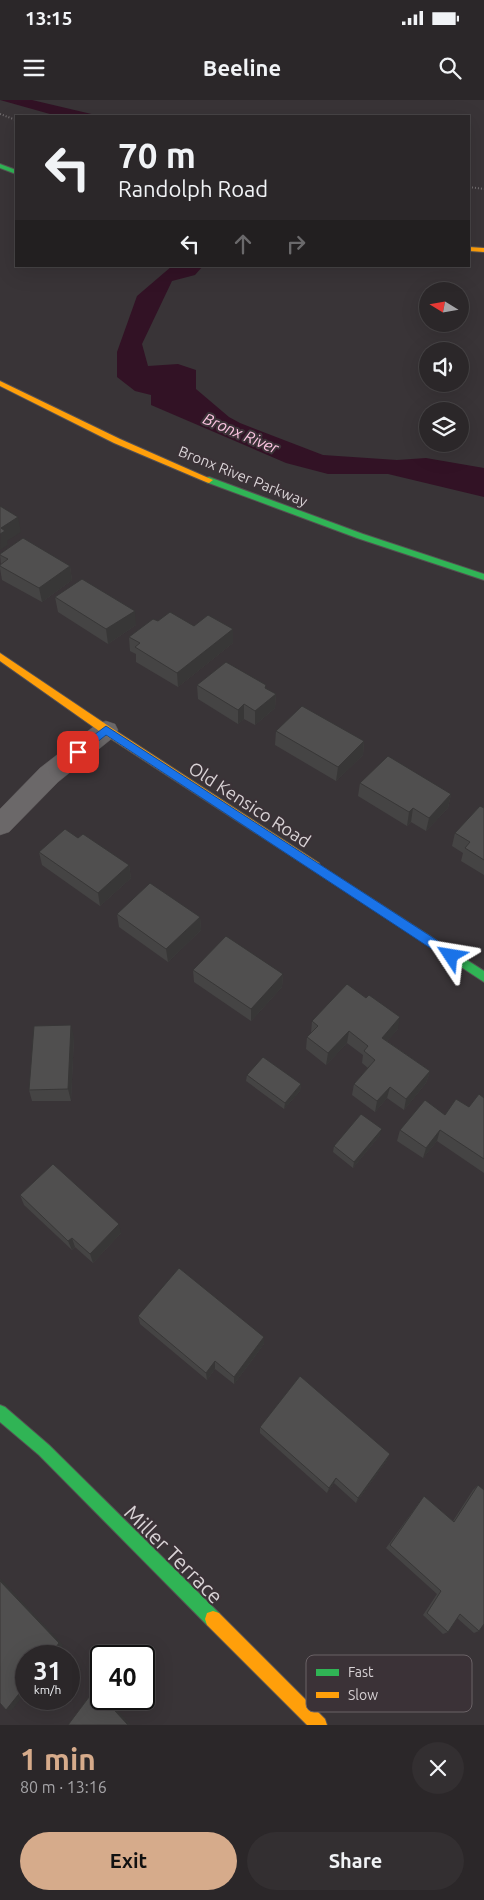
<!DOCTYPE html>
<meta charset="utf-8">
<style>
body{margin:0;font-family:Ubuntu,sans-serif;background:#332f31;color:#f1f3f6;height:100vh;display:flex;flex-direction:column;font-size:19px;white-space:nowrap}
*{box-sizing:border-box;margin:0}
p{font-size:16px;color:#a6a5a8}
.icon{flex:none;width:28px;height:28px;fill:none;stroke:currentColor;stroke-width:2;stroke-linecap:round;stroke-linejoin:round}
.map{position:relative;height:1625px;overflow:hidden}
.panel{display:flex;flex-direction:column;background:#2b2729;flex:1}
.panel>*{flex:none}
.hud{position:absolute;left:15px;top:15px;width:455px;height:152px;border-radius:0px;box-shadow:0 5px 20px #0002,0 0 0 1px #474446;background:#2b2729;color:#f1f3f6;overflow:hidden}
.needle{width:32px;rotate:281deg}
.buttons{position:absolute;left:419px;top:182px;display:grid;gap:10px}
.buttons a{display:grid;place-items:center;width:50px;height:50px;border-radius:50%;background:#2b2729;box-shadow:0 5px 20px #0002,0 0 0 1px #474446;font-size:25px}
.speed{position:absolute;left:15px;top:1545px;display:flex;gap:10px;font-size:25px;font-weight:700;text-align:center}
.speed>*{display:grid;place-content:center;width:65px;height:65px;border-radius:50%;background:#2b2729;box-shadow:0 5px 20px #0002,0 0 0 1px #474446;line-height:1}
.speed small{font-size:12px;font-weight:400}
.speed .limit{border:2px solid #111;border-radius:8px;background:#fff;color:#111}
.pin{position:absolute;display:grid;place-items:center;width:42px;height:42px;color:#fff;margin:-21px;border-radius:10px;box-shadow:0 2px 8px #0006}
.me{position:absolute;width:55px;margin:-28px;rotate:303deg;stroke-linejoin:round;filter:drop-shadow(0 0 4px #0008)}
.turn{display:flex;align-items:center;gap:18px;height:105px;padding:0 20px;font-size:22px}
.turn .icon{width:65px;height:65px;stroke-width:2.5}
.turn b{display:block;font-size:35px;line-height:42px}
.lanes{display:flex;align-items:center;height:48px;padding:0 20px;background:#0003;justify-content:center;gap:25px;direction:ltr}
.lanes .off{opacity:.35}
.round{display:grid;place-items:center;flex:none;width:52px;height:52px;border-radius:26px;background:#332f31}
.head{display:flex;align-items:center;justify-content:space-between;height:85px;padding:0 20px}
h1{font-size:30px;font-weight:700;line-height:38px;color:#d6ab8b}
.action{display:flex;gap:10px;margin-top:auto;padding:10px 20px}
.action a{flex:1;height:58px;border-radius:30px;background:#d6ab8b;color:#111;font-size:20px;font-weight:700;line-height:58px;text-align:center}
.action a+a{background:#332f31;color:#f1f3f6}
.status{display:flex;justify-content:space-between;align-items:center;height:35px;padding:0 25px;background:#2b2729;direction:ltr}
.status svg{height:14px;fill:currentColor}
header{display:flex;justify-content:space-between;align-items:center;height:65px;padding:0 20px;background:#2b2729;font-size:22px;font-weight:700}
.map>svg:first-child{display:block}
.water{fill:#321225}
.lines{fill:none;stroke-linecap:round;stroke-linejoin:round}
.street-casing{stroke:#555052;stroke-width:1}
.fast-casing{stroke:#555052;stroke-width:2}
.slow-casing{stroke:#555052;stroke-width:2}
.path{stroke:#736f71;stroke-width:2;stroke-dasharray:1 2;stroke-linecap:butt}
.street{fill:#6b6869;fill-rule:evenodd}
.fast{fill:#30b455;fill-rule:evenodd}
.slow{fill:#ff9f0a;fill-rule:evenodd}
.wall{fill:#454444}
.shaded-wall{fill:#383737}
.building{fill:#504f4f;stroke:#383737}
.route{fill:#1a73e8;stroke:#114b97}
.labels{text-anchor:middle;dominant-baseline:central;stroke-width:4;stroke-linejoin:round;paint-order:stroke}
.far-street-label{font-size:15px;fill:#d8d2d5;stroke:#3b3237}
.far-water-label{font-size:16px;font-style:italic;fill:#fcc4e1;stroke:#3b3237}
.street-label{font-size:18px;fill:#d8d2d5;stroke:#3b3237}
.near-street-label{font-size:21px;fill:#d8d2d5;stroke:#3b3237}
.key{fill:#3b3237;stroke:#6a6266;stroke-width:1}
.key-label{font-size:14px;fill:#d8d2d5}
</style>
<div class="status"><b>13:15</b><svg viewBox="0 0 49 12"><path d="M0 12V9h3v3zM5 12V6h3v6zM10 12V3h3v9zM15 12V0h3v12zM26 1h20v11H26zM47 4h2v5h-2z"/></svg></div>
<header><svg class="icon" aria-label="menu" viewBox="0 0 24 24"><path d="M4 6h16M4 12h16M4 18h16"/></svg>Beeline<svg class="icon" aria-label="search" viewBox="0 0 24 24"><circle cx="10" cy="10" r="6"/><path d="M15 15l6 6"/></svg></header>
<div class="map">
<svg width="484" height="1625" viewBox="0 0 484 1625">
<rect width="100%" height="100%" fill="#393437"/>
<!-- water -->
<path class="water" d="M 0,0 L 32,0 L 100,16 L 57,16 Z
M 172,166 L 203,166 L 195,175 L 172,181 L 142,244 L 148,266 L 178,264 L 196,270 L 196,289 L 229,317 L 240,323 L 323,355 L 397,360 L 426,358 L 484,368 L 484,397 L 388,374 L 328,374 L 286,363 L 151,305 L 151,295 L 135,291 L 117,277 L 117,252 L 137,196 Z"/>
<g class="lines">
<!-- street casing -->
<g class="street-casing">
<path id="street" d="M 106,621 L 115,624 L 118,630 L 115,636 L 58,682 L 9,732 L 0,735 L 0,709 L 40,668 L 97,624 Z"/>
</g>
<!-- fast casing -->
<g class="fast-casing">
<path id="fast" d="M 0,64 L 16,70 L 16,74 L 0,68 Z
M 209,377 L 363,434 L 484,474 L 484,480 L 357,438 L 206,382 L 206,378 Z
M 315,762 L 484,871 L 484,882 L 311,769 L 310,766 L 311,763 Z
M 0,1305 L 5,1307 L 49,1345 L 219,1513 L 221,1519 L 219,1525 L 213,1527 L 207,1525 L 39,1355 L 0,1322 Z"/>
</g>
<!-- slow casing -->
<g class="slow-casing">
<path id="slow" d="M 469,147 L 484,148 L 484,152 L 469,151 Z
M 0,281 L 120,339 L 213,380 L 209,383 L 206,382 L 114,343 L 0,286 Z
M 0,553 L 110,627 L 319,763 L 320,766 L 319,769 L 311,769 L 102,633 L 0,561 Z
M 213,1511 L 219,1513 L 325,1619 L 327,1625 L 307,1625 L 207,1525 L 205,1519 L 207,1513 Z"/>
</g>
<!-- path -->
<path class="path" d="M 0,14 L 16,20
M 469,87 L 484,89"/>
<!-- street -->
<use href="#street" class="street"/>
<!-- fast -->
<use href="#fast" class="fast"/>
<!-- slow -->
<use href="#slow" class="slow"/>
</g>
<!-- wall -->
<path class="wall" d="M 0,454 L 70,466 L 72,480 L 42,502 L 2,480 L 0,468 L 0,465 L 1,464 Z
M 55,497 L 136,525 L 108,544 L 58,512 Z
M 158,521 L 194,526 L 233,543 L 178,587 L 136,562 L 136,554 L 130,551 L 129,537 Z
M 197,585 L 266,589 L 276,594 L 275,608 L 255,625 L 244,619 L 238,624 L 198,599 Z
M 276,631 L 364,641 L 363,655 L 336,681 L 275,645 Z
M 360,683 L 451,694 L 448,708 L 426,731 L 411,722 L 407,726 L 358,696 Z
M 484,708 L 484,775 L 461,761 L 463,753 L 452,746 L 455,733 Z
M 78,738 L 129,765 L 131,778 L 100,806 L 42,765 L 39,752 Z
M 117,814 L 200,817 L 201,830 L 168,862 L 119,827 Z
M 193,870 L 283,874 L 282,887 L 251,921 L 194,882 Z
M 312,921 L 398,929 L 387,941 L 430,971 L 426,983 L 404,1010 L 387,998 L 375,1012 L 352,995 L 354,984 L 368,968 L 362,963 L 363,955 L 347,943 L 326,965 L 306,949 L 307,937 L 311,933 Z
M 74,937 L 71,1001 L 32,1001 L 29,990 Z
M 247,975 L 301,984 L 300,991 L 284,1009 L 246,981 Z
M 484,998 L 484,1073 L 437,1041 L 423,1058 L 397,1041 L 400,1030 L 469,1007 Z
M 380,1035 L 353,1068 L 333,1052 L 334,1046 Z
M 20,1095 L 121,1133 L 93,1163 L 75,1147 L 72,1150 L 24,1105 Z
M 138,1216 L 264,1237 L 264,1244 L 234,1284 L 215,1269 L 207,1280 L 140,1224 Z
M 260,1327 L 387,1360 L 356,1403 L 334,1383 L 327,1393 L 260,1333 Z
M 478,1385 L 479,1531 L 474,1533 L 457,1518 L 448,1532 L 443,1534 L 423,1515 L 437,1494 L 386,1448 L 424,1396 L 453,1421 L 473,1390 Z"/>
<!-- shaded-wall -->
<path class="shaded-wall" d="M 18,417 L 21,432 L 7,441 L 8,445 L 0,450 L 1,428 Z
M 70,466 L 72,480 L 42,502 L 39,488 Z
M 135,511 L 136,525 L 108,544 L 106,529 Z
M 233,529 L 233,543 L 178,587 L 177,573 Z
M 276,594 L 275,608 L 255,625 L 255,611 Z
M 244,604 L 244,619 L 238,624 L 238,610 Z
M 364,641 L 363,655 L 336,681 L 338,667 Z
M 451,694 L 448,708 L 426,731 L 429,718 Z
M 413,708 L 411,722 L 407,726 L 409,712 Z
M 129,765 L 131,778 L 100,806 L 98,793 Z
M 200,817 L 201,830 L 168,862 L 166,849 Z
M 283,874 L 282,887 L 251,921 L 251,909 Z
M 400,917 L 398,929 L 380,949 L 382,938 Z
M 71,925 L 74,937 L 71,1001 L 68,989 Z
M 349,931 L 347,943 L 326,965 L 328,953 Z
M 430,971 L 426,983 L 404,1010 L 406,999 Z
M 301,984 L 300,991 L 284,1009 L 285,1003 Z
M 390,987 L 387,998 L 375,1012 L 377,1001 Z
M 382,1029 L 380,1035 L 353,1068 L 354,1062 Z
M 440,1030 L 437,1041 L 423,1058 L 426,1048 Z
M 119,1124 L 121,1133 L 93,1163 L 90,1154 Z
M 72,1138 L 75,1147 L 72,1150 L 68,1141 Z
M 264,1237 L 264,1244 L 234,1284 L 234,1277 Z
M 215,1261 L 215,1269 L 207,1280 L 206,1273 Z
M 390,1354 L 387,1360 L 356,1403 L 358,1398 Z
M 336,1378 L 334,1383 L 327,1393 L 329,1388 Z
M 0,1478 L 63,1545 L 54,1556 L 49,1556 L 0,1481 Z
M 26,1585 L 26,1592 L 12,1610 L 6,1610 Z
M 95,1589 L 98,1590 L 101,1593 L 101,1596 Z
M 104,1599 L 107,1599 L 131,1625 L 128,1625 Z"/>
<!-- building -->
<path class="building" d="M 0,406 L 18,417 L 1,428 L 5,431 L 0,434 Z
M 23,438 L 70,466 L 39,488 L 0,466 L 0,465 L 8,459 L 0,455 L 0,454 Z
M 82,479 L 135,511 L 106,529 L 55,497 Z
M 170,512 L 194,526 L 208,515 L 233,529 L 177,573 L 135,547 L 140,543 L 129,537 L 153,519 L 158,521 Z
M 226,562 L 266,585 L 265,588 L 276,594 L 255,611 L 244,604 L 238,610 L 197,585 Z
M 302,606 L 364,641 L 338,667 L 276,631 Z
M 388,656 L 451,694 L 429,718 L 413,708 L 409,712 L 360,683 Z
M 480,706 L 484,708 L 484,760 L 465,748 L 470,742 L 455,733 Z
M 65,729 L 78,738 L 83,734 L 129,765 L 98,793 L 39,752 Z
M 150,783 L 200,817 L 166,849 L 117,814 Z
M 226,836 L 283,874 L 251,909 L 193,870 Z
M 347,884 L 366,898 L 369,895 L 400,917 L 382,938 L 430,971 L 406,999 L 390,987 L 377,1001 L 354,984 L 375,960 L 364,951 L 368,946 L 349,931 L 328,953 L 307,937 L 318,926 L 312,921 Z
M 71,925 L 68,989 L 29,990 L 34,926 Z
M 263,957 L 301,984 L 285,1003 L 247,975 Z
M 479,994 L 484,998 L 484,1059 L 440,1030 L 426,1048 L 400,1030 L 425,1000 L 445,1015 L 456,999 L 469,1007 Z
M 361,1014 L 382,1029 L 354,1062 L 334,1046 Z
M 53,1064 L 119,1124 L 90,1154 L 72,1138 L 68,1141 L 20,1095 Z
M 179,1168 L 264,1237 L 234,1277 L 215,1261 L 206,1273 L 138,1216 Z
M 300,1276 L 390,1354 L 358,1398 L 336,1378 L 329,1388 L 260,1327 Z
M 478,1385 L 484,1390 L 484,1524 L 479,1531 L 460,1514 L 448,1532 L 427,1513 L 441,1491 L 390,1445 L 424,1396 L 454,1422 Z
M 0,1481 L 59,1543 L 49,1556 L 26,1556 L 26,1585 L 6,1610 L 0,1603 Z
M 95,1589 L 101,1596 L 101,1599 L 104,1599 L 128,1625 L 68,1625 Z"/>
<!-- route -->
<path class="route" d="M 106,626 L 455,852 L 455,859 L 447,859 L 106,635 L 81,655 L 74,655 L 74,650 Z"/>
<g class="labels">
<!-- far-street labels -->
<g class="far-street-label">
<text transform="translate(243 376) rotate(22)">Bronx River Parkway</text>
</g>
<!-- far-water labels -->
<g class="far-water-label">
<text transform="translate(241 333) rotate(23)">Bronx River</text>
</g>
<!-- street labels -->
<g class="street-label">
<text transform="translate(250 704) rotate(33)">Old Kensico Road</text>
</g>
<!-- near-street labels -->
<g class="near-street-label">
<text transform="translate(174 1454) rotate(45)">Miller Terrace</text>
</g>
</g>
<!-- legend -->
<rect x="306" y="1555" width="166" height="57" rx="8" class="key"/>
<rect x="316" y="1569" width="23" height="7" fill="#30b455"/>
<rect x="316" y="1592" width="23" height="6" fill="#ff9f0a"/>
<g class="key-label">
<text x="348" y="1577">Fast</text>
<text x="348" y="1600">Slow</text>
</g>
</svg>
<div class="buttons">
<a><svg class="needle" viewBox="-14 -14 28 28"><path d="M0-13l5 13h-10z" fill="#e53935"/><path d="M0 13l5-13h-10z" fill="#a6a5a8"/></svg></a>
<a><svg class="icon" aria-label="sound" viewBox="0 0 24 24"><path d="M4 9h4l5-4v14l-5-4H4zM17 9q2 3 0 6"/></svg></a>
<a><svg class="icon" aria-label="layers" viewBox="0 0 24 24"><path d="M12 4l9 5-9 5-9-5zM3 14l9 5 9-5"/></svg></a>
</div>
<div class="speed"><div>31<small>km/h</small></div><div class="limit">40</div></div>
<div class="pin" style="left:78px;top:652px;background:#d93025"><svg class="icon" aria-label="arrive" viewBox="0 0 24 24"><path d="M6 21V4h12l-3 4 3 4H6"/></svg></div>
<svg class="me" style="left:451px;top:856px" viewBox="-20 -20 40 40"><path d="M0-17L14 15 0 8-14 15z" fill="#1a73e8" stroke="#fff" stroke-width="4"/></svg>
<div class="hud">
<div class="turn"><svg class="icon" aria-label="left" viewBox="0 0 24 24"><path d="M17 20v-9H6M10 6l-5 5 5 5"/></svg><div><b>70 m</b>Randolph Road</div></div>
<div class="lanes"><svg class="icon" aria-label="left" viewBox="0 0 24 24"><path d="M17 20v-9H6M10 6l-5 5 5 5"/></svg><svg class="icon off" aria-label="ahead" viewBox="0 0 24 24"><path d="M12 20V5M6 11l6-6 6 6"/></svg><svg class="icon off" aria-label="right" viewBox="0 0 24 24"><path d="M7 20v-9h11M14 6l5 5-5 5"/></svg></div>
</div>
</div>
<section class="panel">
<div class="head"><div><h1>1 min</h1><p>80 m · 13:16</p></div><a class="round"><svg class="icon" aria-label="close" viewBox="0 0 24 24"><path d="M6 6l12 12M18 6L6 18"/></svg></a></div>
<div class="action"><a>Exit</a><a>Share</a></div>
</section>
